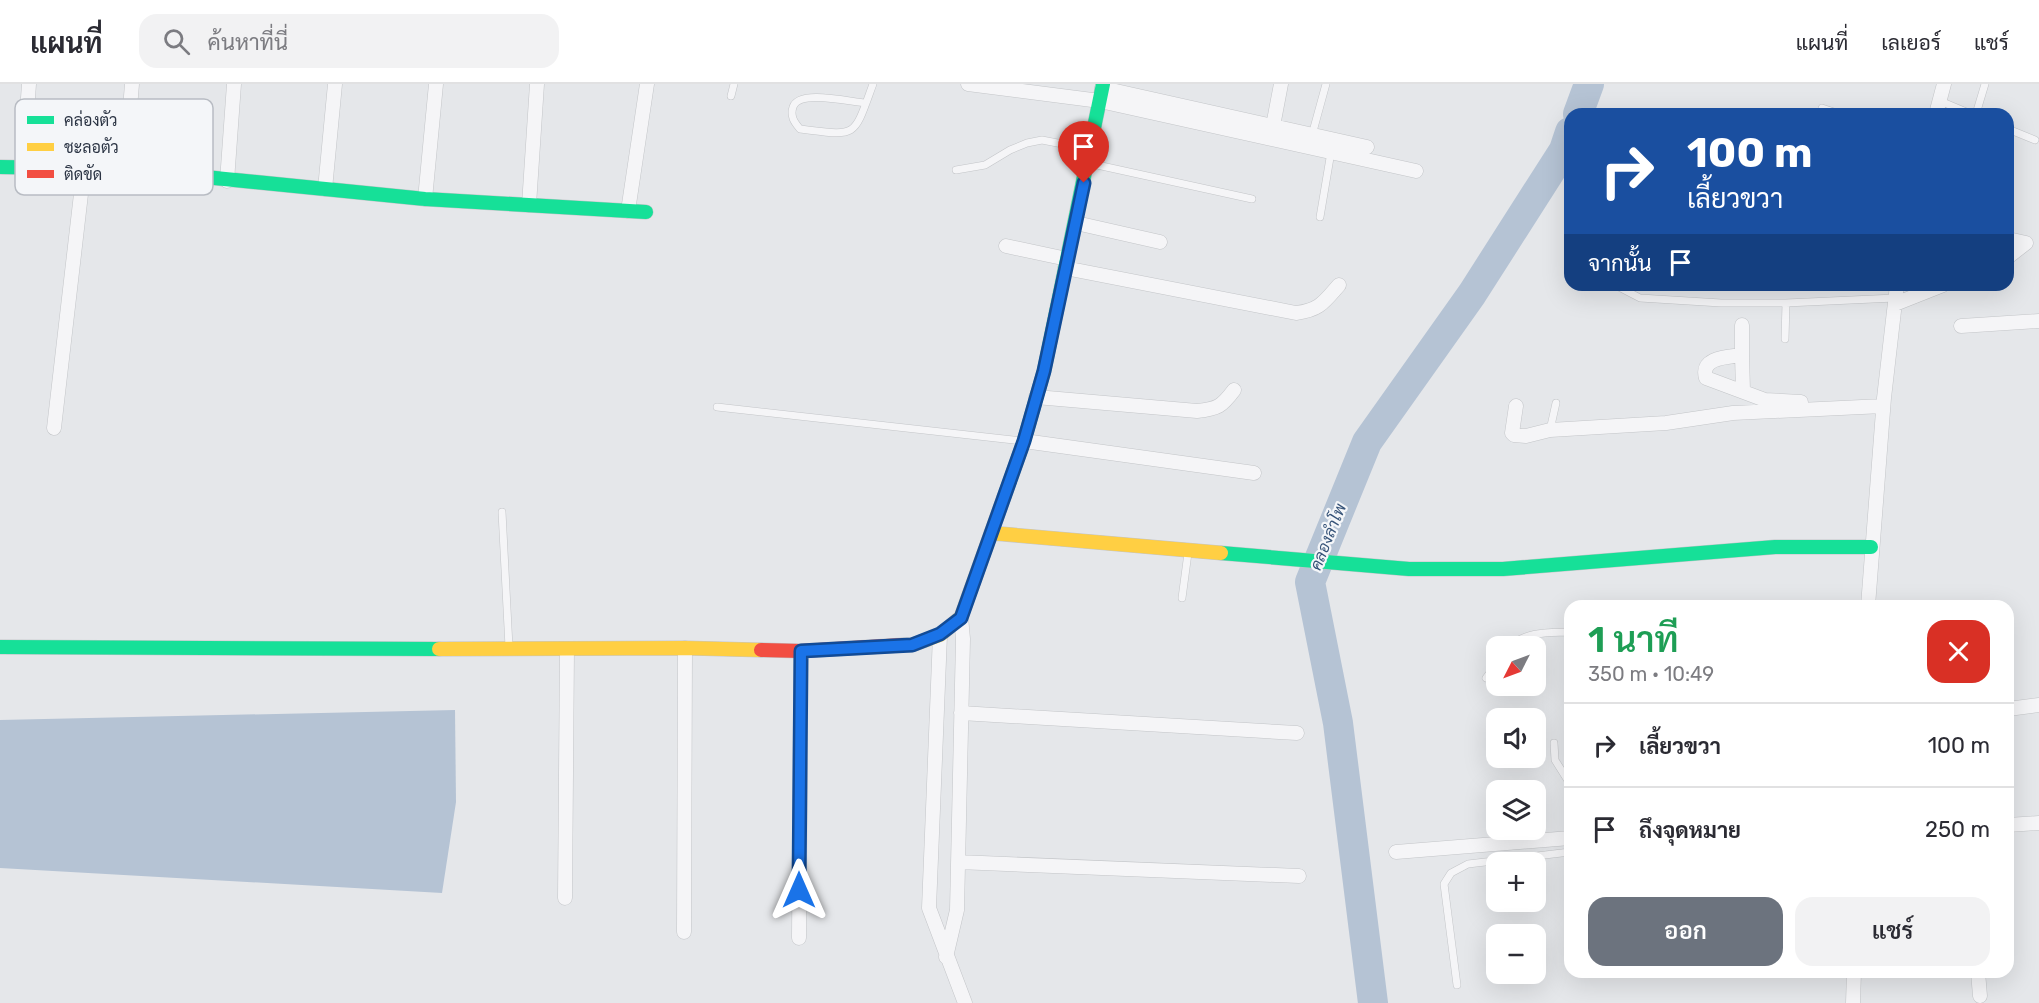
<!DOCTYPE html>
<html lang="th">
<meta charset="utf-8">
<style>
body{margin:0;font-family:Rubik,Sarabun,sans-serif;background:#f2f2f3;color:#2b2b33;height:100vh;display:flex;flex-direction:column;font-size:22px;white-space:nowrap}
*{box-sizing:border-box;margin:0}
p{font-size:20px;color:#7c7c81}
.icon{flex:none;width:33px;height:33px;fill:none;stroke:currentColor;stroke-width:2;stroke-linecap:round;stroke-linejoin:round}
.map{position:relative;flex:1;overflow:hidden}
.details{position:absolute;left:1564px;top:516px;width:450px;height:378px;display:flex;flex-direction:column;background:#fff;border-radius:18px;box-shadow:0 6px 24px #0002}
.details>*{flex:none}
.hud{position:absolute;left:1564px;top:24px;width:450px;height:183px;border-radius:18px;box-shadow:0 6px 24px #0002;background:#1a4fa0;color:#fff;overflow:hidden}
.needle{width:39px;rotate:228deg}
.tools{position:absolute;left:1486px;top:552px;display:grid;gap:12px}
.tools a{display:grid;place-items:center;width:60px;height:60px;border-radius:12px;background:#fff;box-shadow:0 6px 24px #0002;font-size:30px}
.pin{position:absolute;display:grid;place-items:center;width:51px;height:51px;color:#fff;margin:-62px -26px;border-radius:50% 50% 50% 0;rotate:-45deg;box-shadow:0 0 6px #0007}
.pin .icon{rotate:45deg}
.me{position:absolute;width:66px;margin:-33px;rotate:0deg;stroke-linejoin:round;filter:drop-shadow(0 0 4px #0008)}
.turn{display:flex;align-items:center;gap:21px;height:126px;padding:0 24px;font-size:27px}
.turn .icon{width:78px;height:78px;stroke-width:2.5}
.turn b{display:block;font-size:42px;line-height:51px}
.then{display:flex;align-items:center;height:57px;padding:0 24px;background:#0003;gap:12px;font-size:22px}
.round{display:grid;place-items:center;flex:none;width:63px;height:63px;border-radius:18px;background:#f2f2f3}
.headline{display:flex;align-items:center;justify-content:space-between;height:102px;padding:0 24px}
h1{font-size:36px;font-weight:600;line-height:45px;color:#1e9e55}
.cta{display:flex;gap:12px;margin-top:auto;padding:12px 24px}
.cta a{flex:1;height:69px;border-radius:18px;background:#6c737e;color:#fff;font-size:24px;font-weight:600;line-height:69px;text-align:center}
.cta a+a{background:#f2f2f3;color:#2b2b33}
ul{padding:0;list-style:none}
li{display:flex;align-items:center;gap:18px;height:84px;padding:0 24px;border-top:2px solid #e1e1e2}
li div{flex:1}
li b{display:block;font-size:22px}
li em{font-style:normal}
header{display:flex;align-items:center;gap:36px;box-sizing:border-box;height:84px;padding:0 30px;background:#fff;border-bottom:2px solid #e1e1e2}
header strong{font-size:28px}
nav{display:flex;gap:33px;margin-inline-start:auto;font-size:21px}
.search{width:420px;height:54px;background:#f2f2f3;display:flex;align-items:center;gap:15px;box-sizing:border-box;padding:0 21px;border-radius:18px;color:#7c7c81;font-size:22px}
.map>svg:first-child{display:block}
.water{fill:#b5c3d4}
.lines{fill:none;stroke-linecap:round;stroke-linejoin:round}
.river{stroke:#b5c3d4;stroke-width:30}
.lane-casing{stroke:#c3c5c8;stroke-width:8}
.street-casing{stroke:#c3c5c8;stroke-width:15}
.fast-casing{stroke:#c3c5c8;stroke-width:15}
.slow-casing{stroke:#c3c5c8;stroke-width:15}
.jam-casing{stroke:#c3c5c8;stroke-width:15}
.lane{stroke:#f5f5f7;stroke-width:7}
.street{stroke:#f5f5f7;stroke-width:14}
.fast{stroke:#16e098;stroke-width:14}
.slow{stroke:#ffcf43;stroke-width:14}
.jam{stroke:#f24e42;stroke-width:14}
.route-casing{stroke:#114b97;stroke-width:15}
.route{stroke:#1a73e8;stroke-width:10}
.labels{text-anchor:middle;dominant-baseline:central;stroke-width:4.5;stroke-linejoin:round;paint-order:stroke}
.water-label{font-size:16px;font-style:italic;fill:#365378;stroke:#f4f6f9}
.key{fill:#f4f6f9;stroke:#b8bcc3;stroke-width:1.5}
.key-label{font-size:16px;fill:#2b3444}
</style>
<header>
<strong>แผนที่</strong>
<div class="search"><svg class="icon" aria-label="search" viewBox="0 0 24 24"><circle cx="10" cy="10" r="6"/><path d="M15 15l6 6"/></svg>ค้นหาที่นี่</div>
<nav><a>แผนที่</a><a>เลเยอร์</a><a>แชร์</a></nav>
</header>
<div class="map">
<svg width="2039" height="919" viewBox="0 0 2039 919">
<rect width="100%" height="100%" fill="#e5e7ea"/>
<!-- water -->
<path class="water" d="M 455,626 L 456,718 L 442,809 L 0,784 L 0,636 Z"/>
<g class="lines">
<!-- river -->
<path class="river" d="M 1578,30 L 1589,0
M 1373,919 L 1338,639 L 1310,498 L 1367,358 L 1472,210 L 1564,66 L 1570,48"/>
<!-- lane casing -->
<g class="lane-casing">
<path id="lane" d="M 731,12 L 734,0
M 1940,17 L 1971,30
M 866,19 C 850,18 799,5 793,23 C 790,32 794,38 800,45 C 858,52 853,55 873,0
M 1822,24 L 1840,30
M 1976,30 L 1985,0
M 2008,45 L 2035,56
M 1312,51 L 1326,0
M 1088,79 L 1252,115
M 956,86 L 985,81 L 1010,66 L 1027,59 L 1042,56 L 1088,65
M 1320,133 L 1331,68
M 1615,201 L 1640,214 L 1721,219 L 1786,219 L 1895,214
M 1785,255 L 1786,219
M 717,323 L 1022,357
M 1550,346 L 1556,319
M 502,428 L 509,563
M 1182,514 L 1188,469
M 1510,562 C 1528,547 1548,549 1570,548
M 1486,594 L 1497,579
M 1554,659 L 1555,676 L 1570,700
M 1457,901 L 1444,800 L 1451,789 L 1468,780 L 1570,768"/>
</g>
<!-- street casing -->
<g class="street-casing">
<path id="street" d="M 968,0 L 1100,17 L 1416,87
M 1102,4 L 1367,63
M 1936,30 L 1944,0
M 1273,42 L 1281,0
M 23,83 L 29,0
M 125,85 L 132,0
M 227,97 L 234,0
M 325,105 L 335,0
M 425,115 L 436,0
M 529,121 L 537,0
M 628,127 L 647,0
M 1076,139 L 1160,158
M 2008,155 L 2026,159 L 2008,173
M 1006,162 L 1067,175
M 1065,184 L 1296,229 C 1320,226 1324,218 1339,201
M 1895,220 L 1943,201
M 1742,241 L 1742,271 C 1728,273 1700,273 1706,294 L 1765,316 L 1801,318
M 1961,242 L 2039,237
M 1742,271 L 1743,307
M 1036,313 L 1197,327 C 1218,325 1222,322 1234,306
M 1516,322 L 1512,349 L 1514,351 L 1526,352 L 1550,346 L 1666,339 L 1733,329 L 1883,322
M 54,344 L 84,84
M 1024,357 L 1254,389
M 1868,522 L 1884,314 L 1897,201
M 940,551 L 929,824 L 965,919
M 2008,625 L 2039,621
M 961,629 L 1297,649
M 2008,741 L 2039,739
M 1396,768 L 1570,754
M 958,778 L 1299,792
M 565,814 L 567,565
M 684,848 L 685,564
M 799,854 L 801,567
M 946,873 L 957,826 L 963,555 L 961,533
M 1978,888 L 1980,912
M 1853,919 L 1854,888"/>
</g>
<!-- fast casing -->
<g class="fast-casing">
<path id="fast" d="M 0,83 L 125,85 L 425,115 L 646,128
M 1004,413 L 1024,357 L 1044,287 L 1103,0
M 1221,469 L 1409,485 L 1503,485 L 1775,463 L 1871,463
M 0,563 L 439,565"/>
</g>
<!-- slow casing -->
<g class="slow-casing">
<path id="slow" d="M 991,449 L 1221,469
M 903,561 L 912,561 L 940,551 L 961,533 L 1004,413
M 439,565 L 685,564 L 761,566"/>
</g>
<!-- jam casing -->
<g class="jam-casing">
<path id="jam" d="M 761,566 L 801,567 L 903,561"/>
</g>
<!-- lane -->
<use href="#lane" class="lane"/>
<!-- street -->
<use href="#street" class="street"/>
<!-- fast -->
<use href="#fast" class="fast"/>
<!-- slow -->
<use href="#slow" class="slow"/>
<!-- jam -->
<use href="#jam" class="jam"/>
</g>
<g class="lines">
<!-- route casing -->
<g class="route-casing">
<path id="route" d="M 799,806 L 801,567 L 912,561 L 940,550 L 961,534 L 1024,357 L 1044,287 L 1084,99"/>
</g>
<!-- route -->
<use href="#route" class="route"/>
</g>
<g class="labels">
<!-- water labels -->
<g class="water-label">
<text transform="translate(1328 453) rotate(-68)">คลองลำโพ</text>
</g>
</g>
<!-- legend -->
<rect x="15" y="15" width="198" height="96" rx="9" class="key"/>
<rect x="27" y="32" width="27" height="8" fill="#16e098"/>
<rect x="27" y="59" width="27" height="8" fill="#ffcf43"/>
<rect x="27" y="86" width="27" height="8" fill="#f24e42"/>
<g class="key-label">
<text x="64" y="42">คล่องตัว</text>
<text x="64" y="69">ชะลอตัว</text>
<text x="64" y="96">ติดขัด</text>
</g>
</svg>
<div class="tools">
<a><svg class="needle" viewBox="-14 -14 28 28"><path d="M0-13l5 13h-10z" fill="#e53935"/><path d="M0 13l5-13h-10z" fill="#7c7c81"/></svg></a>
<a><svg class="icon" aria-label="sound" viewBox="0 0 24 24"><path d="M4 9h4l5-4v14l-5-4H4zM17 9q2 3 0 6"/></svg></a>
<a><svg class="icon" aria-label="layers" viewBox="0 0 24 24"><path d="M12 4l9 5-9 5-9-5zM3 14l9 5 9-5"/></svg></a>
<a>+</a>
<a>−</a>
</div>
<div class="pin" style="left:1084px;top:99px;background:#d93025"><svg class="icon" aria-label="arrive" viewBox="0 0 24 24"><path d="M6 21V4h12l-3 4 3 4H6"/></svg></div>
<svg class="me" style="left:799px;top:806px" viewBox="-20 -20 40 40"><path d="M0-17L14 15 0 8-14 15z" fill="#1a73e8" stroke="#fff" stroke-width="4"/></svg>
<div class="hud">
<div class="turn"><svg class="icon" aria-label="right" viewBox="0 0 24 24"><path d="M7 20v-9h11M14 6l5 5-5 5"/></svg><div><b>100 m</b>เลี้ยวขวา</div></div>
<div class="then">จากนั้น<svg class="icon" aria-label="arrive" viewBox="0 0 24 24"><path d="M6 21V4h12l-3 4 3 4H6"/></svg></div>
</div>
<section class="details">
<div class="headline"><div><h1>1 นาที</h1><p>350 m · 10:49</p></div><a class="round" style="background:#d93025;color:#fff"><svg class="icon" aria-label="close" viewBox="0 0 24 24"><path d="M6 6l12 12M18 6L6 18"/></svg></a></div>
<ul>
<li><svg class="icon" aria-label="right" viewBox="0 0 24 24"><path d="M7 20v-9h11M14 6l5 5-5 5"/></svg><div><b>เลี้ยวขวา</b></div><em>100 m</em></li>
<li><svg class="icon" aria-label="arrive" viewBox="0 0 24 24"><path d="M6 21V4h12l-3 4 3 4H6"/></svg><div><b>ถึงจุดหมาย</b></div><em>250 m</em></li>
</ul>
<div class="cta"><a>ออก</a><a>แชร์</a></div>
</section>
</div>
